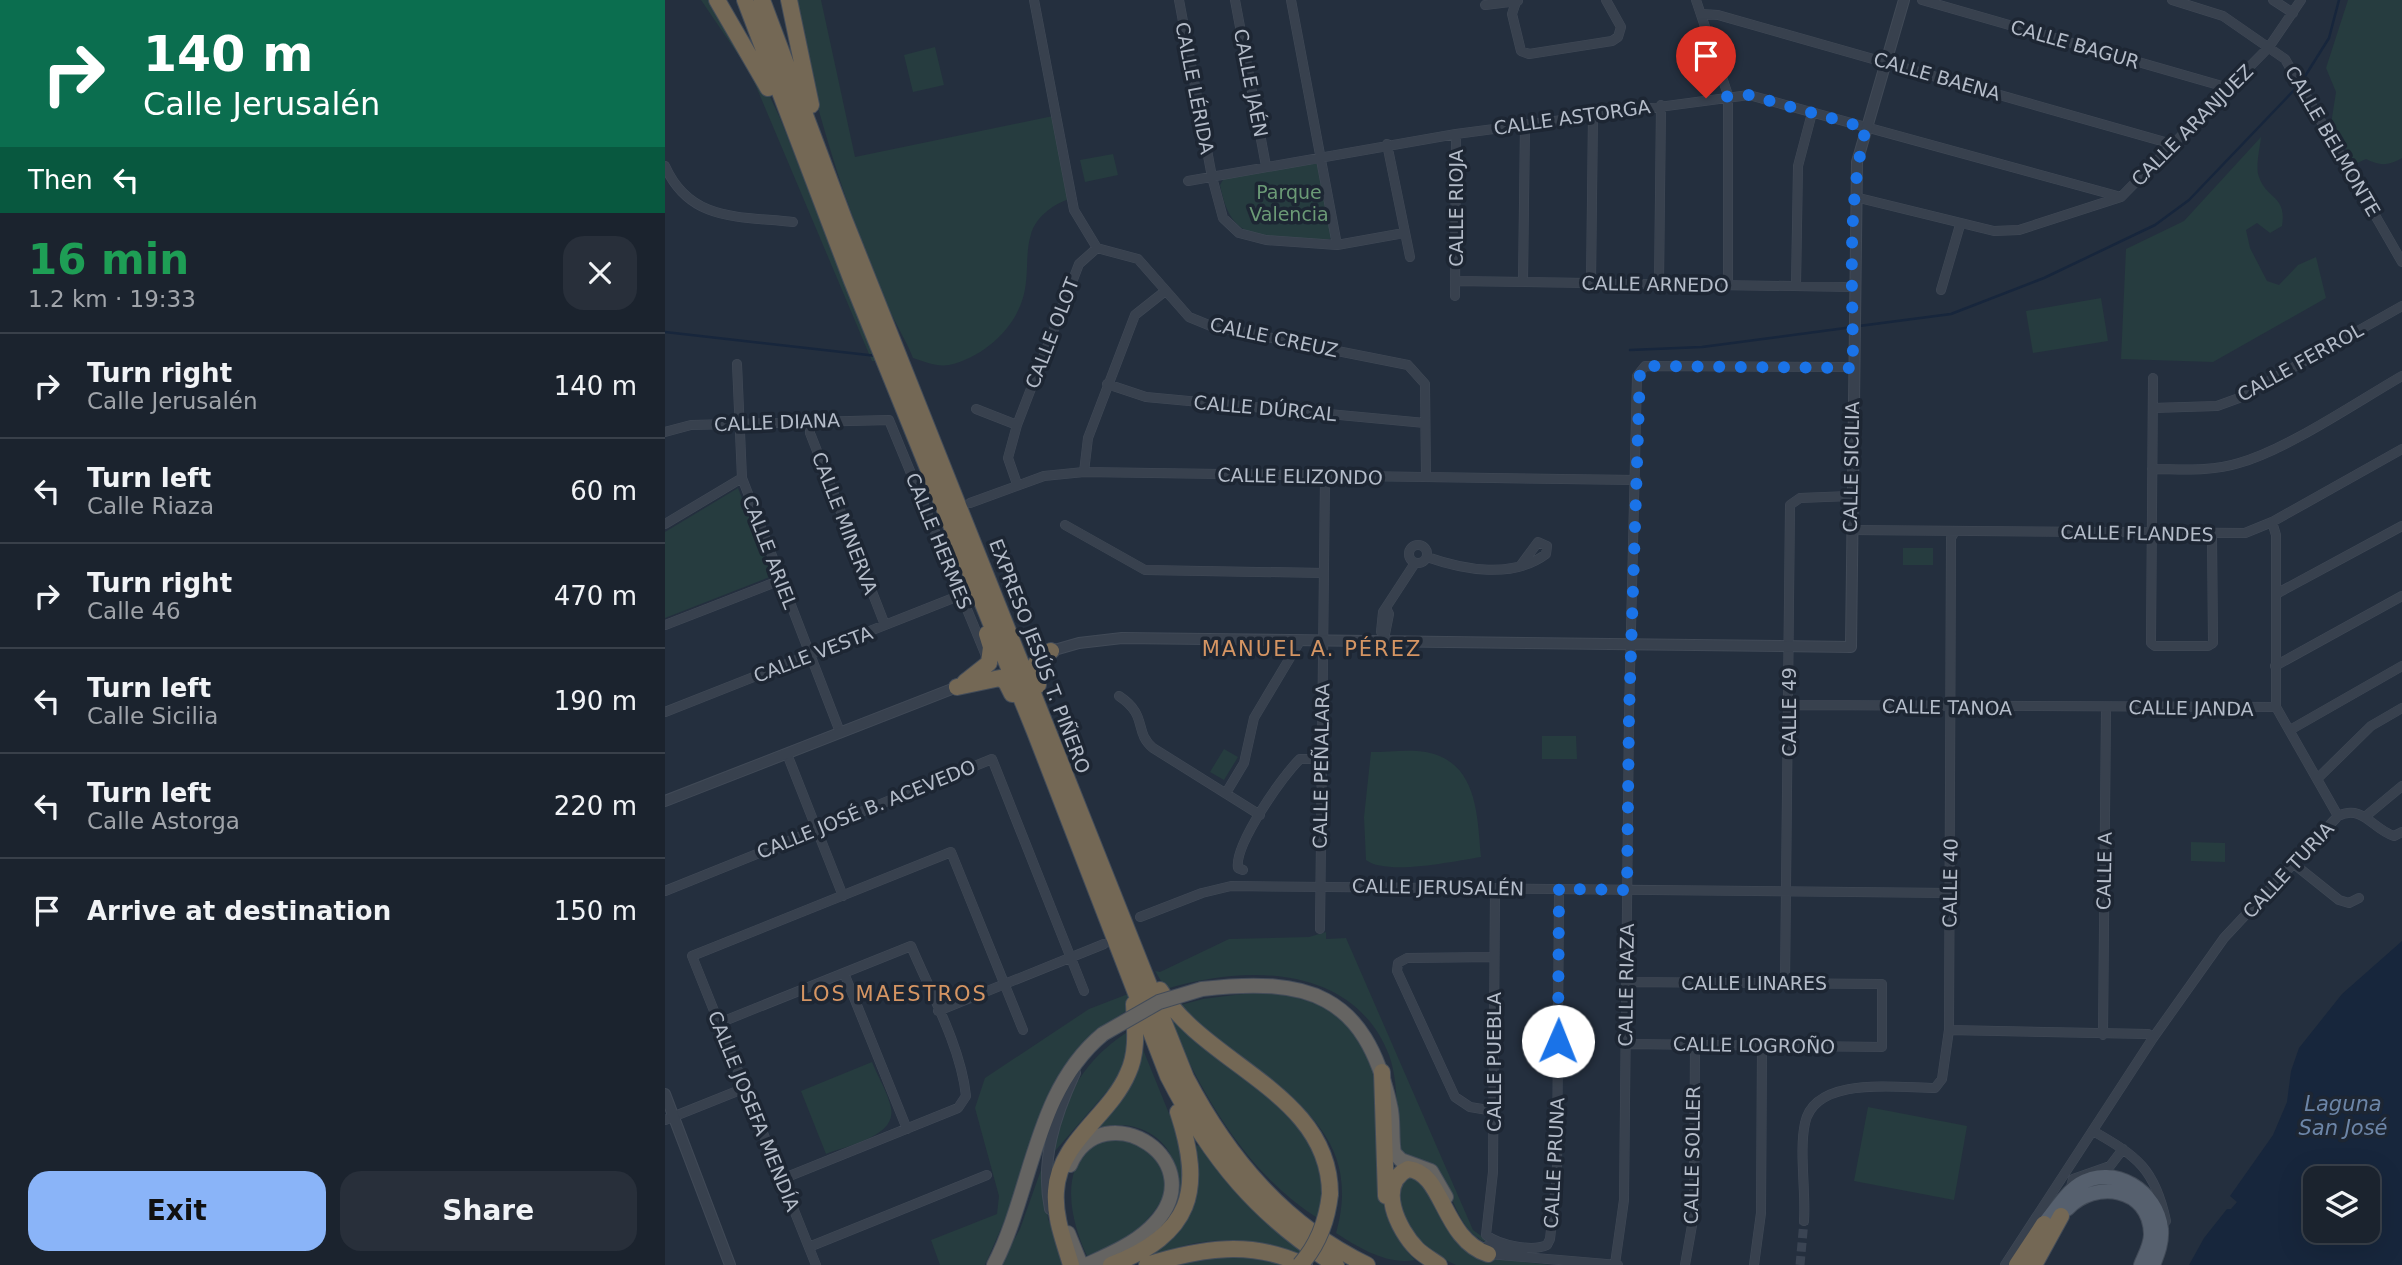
<!DOCTYPE html>
<meta charset="utf-8">
<style>
body{margin:0;font-family:"DejaVu Sans",sans-serif;background:#282f3a;color:#f1f3f6;height:100vh;display:flex;flex-direction:column;font-size:26px;white-space:nowrap}
*{box-sizing:border-box;margin:0}
p{font-size:23px;color:#a0a4aa}
.icon{flex:none;width:38px;height:38px;fill:none;stroke:currentColor;stroke-width:2;stroke-linecap:round;stroke-linejoin:round}
.map{position:relative;flex:1;overflow:hidden}
.drawer{display:flex;flex-direction:column;background:#1b232e;width:665px}
.drawer>*{flex:none}
.banner{background:#0b6e4f;color:#fff;overflow:hidden}
.controls{position:absolute;left:1638px;top:1166px;display:grid;gap:14px}
.controls a{display:grid;place-items:center;width:77px;height:77px;border-radius:14px;background:#1b232e;box-shadow:0 7px 28px #0002,0 0 0 2px #39404a;font-size:35px}
.pin{position:absolute;display:grid;place-items:center;width:60px;height:60px;color:#fff;margin:-72px -30px;border-radius:50% 50% 50% 0;rotate:-45deg;box-shadow:0 0 7px #0007}
.pin .icon{rotate:45deg}
.me{position:absolute;width:77px;margin:-38px;rotate:1deg;stroke-linejoin:round;filter:drop-shadow(0 0 5px #0008)}
.turn{display:flex;align-items:center;gap:24px;height:147px;padding:0 28px;font-size:32px}
.turn .icon{width:91px;height:91px;stroke-width:2.5}
.turn b{display:block;font-size:49px;line-height:60px}
.then{display:flex;align-items:center;height:66px;padding:0 28px;background:#0003;gap:14px;font-size:26px}
.round{display:grid;place-items:center;flex:none;width:74px;height:74px;border-radius:21px;background:#282f3a}
.head{display:flex;align-items:center;justify-content:space-between;height:119px;padding:0 28px}
h1{font-size:42px;font-weight:700;line-height:52px;color:#1e9e55}
.button{display:flex;gap:14px;margin-top:auto;padding:14px 28px}
.button a{flex:1;height:80px;border-radius:21px;background:#8ab4f8;color:#111;font-size:28px;font-weight:700;line-height:80px;text-align:center}
.button a+a{background:#282f3a;color:#f1f3f6}
ul{padding:0;list-style:none}
li{display:flex;align-items:center;gap:21px;height:105px;padding:0 28px;border-top:2px solid #39404a}
li div{flex:1}
li b{display:block;font-size:26px}
li em{font-style:normal}
main{display:flex;flex:1;min-height:0}
.map>svg:first-child{display:block}
.green{fill:#263c3f}
.water{fill:#17263c;fill-rule:evenodd}
.lines{fill:none;stroke-linecap:round;stroke-linejoin:round}
.stream{stroke:#17263c;stroke-width:2.5}
.minor-tunnel{stroke:#3a4453;stroke-width:9;stroke-dasharray:9 4.5;stroke-linecap:butt}
.minor-casing{stroke:#414a57;stroke-width:10}
.tertiary-casing{stroke:#414a57;stroke-width:12}
.primary-casing{stroke:#414a57;stroke-width:16}
.trunk-casing{stroke:#434c59;stroke-width:16}
.motorway-casing{stroke:#434c59;stroke-width:18}
.minor{stroke:#38414e;stroke-width:9}
.tertiary{stroke:#38414e;stroke-width:10}
.primary{stroke:#56606e;stroke-width:14}
.trunk{stroke:#656462;stroke-width:14}
.motorway{stroke:#746855;stroke-width:16}
.trunk-bridge-casing{stroke:#434c59;stroke-width:16;stroke-linecap:butt}
.motorway-bridge-casing{stroke:#434c59;stroke-width:18;stroke-linecap:butt}
.trunk-bridge{stroke:#656462;stroke-width:14}
.motorway-bridge{stroke:#746855;stroke-width:16}
.route{stroke:#1a73e8;stroke-width:12;stroke-dasharray:0 21.6}
.labels{text-anchor:middle;dominant-baseline:central;stroke-width:7;stroke-linejoin:round;paint-order:stroke}
.street-label{font-size:19px;fill:#b4bcc9;stroke:#1d2633}
.park-label{font-size:19px;fill:#6b9a76;stroke:#1d2633}
.neighbourhood-label{font-size:21px;letter-spacing:2px;fill:#d59563;stroke:#1d2633}
.water-label{font-size:21px;font-style:italic;fill:#6d86a8;stroke:#1d2633}
</style>
<main>
<section class="drawer">
<div class="banner">
<div class="turn"><svg class="icon" aria-label="right" viewBox="0 0 24 24"><path d="M7 20v-9h11M14 6l5 5-5 5"/></svg><div><b>140 m</b>Calle Jerusalén</div></div>
<div class="then">Then<svg class="icon" aria-label="left" viewBox="0 0 24 24"><path d="M17 20v-9H6M10 6l-5 5 5 5"/></svg></div>
</div>
<div class="head"><div><h1>16 min</h1><p>1.2 km · 19:33</p></div><a class="round"><svg class="icon" aria-label="close" viewBox="0 0 24 24"><path d="M6 6l12 12M18 6L6 18"/></svg></a></div>
<ul>
<li><svg class="icon" aria-label="right" viewBox="0 0 24 24"><path d="M7 20v-9h11M14 6l5 5-5 5"/></svg><div><b>Turn right</b><p>Calle Jerusalén</p></div><em>140 m</em></li>
<li><svg class="icon" aria-label="left" viewBox="0 0 24 24"><path d="M17 20v-9H6M10 6l-5 5 5 5"/></svg><div><b>Turn left</b><p>Calle Riaza</p></div><em>60 m</em></li>
<li><svg class="icon" aria-label="right" viewBox="0 0 24 24"><path d="M7 20v-9h11M14 6l5 5-5 5"/></svg><div><b>Turn right</b><p>Calle 46</p></div><em>470 m</em></li>
<li><svg class="icon" aria-label="left" viewBox="0 0 24 24"><path d="M17 20v-9H6M10 6l-5 5 5 5"/></svg><div><b>Turn left</b><p>Calle Sicilia</p></div><em>190 m</em></li>
<li><svg class="icon" aria-label="left" viewBox="0 0 24 24"><path d="M17 20v-9H6M10 6l-5 5 5 5"/></svg><div><b>Turn left</b><p>Calle Astorga</p></div><em>220 m</em></li>
<li><svg class="icon" aria-label="arrive" viewBox="0 0 24 24"><path d="M6 21V4h12l-3 4 3 4H6"/></svg><div><b>Arrive at destination</b></div><em>150 m</em></li>
</ul>
<div class="button"><a>Exit</a><a>Share</a></div>
</section>
<div class="map">
<svg width="1737" height="1265" viewBox="0 0 1737 1265">
<rect width="100%" height="100%" fill="#242f3e"/>
<!-- green -->
<path class="green" d="M 36,0 L 47,0 L 92,69 L 115,118 L 212,361 L 207,361 L 85,72 Z
M 128,0 L 156,0 L 190,157 L 388,116 L 404,199 C 387,205 371,217 366,234 C 360,253 364,274 359,294 C 351,328 319,357 284,365 C 272,367 260,362 248,358 C 240,338 228,320 220,300 C 178,199 149,107 128,0 Z
M 1683,0 L 1737,0 L 1737,158 C 1723,166 1715,166 1701,159 L 1690,164 L 1666,124 L 1671,92 L 1661,68 Z
M 270,47 L 279,85 L 248,92 L 239,55 Z
M 1596,137 C 1595,148 1590,167 1594,177 C 1602,200 1622,195 1617,226 L 1605,233 L 1592,223 L 1581,230 L 1585,248 L 1602,281 L 1614,285 L 1633,265 L 1651,257 L 1661,298 L 1548,362 L 1456,359 L 1461,249 L 1519,221 Z
M 448,154 L 453,175 L 420,182 L 415,160 Z
M 653,162 L 668,235 L 665,239 C 653,241 639,239 626,238 C 581,236 564,231 555,185 L 559,178 Z
M 1436,298 L 1443,341 L 1368,353 L 1361,311 Z
M 73,488 L 107,576 L 0,618 L 0,532 Z
M 1238,548 L 1268,548 L 1268,565 L 1238,565 Z
M 877,736 L 911,736 L 912,759 L 877,759 Z
M 559,749 L 573,757 L 559,780 L 545,772 Z
M 706,752 C 723,752 744,749 761,752 C 813,762 812,815 816,857 C 790,861 722,876 701,860 L 699,817 Z
M 1526,842 L 1560,843 L 1560,862 L 1526,861 Z
M 661,932 L 661,939 L 681,938 L 808,1230 L 829,1245 C 792,1236 792,1197 771,1171 C 762,1158 744,1162 735,1151 C 730,1119 735,1086 724,1055 C 688,963 579,965 501,989 L 490,971 L 495,972 L 564,939 L 644,937 Z
M 593,992 C 638,996 678,1006 702,1048 C 705,1054 710,1061 712,1067 C 714,1078 712,1093 712,1104 C 713,1163 706,1215 750,1260 C 722,1265 694,1248 671,1233 C 699,1134 624,1096 557,1045 C 541,1033 527,1019 512,1006 L 538,999 Z
M 463,994 L 468,1006 L 434,1030 L 357,1181 L 320,1265 L 275,1265 L 266,1240 L 332,1214 L 334,1196 L 310,1108 L 320,1078 L 424,1009 Z
M 500,1011 C 541,1044 610,1091 640,1131 C 657,1155 659,1191 654,1219 C 579,1172 535,1091 500,1011 Z
M 464,1031 L 459,1066 L 452,1080 L 390,1151 C 388,1139 393,1126 397,1114 C 411,1077 431,1052 464,1031 Z
M 477,1047 L 518,1148 L 521,1163 L 512,1212 L 479,1244 L 512,1175 C 507,1135 467,1116 431,1129 Z
M 207,1062 C 213,1077 223,1093 226,1108 C 232,1137 180,1146 161,1154 L 136,1091 Z
M 1203,1107 L 1302,1126 L 1289,1200 L 1189,1181 Z
M 445,1138 C 487,1140 495,1154 502,1193 C 474,1234 467,1237 422,1256 C 408,1226 395,1179 421,1151 C 426,1145 437,1142 445,1138 Z
M 531,1145 L 537,1147 C 568,1187 597,1222 639,1252 L 635,1258 C 559,1230 535,1238 461,1265 L 483,1253 L 532,1178 Z
M 376,1170 L 378,1172 L 383,1219 L 401,1265 L 335,1265 L 355,1229 Z
M 749,1173 L 825,1258 L 885,1265 L 791,1265 L 774,1257 L 751,1237 L 742,1221 L 735,1203 L 734,1178 Z
M 559,1251 L 629,1265 L 499,1265 Z"/>
<!-- water -->
<path class="water" d="M 1737,941 L 1737,1265 L 1524,1265 L 1539,1238 L 1562,1209 L 1566,1209 L 1572,1202 L 1565,1196 L 1608,1135 L 1622,1102 L 1626,1071 L 1634,1048 L 1677,994 ZM 1650,1178 L 1703,1178 L 1703,1230 L 1650,1230 Z"/>
<g class="lines">
<!-- stream -->
<path class="stream" d="M 1637,81 L 1664,38 L 1674,0
M 1194,326 L 1286,314 L 1379,278 L 1490,225 L 1524,200 L 1633,86
M 0,332 L 212,356
M 965,350 L 1037,347 L 1188,327"/>
<!-- minor-tunnel -->
<path class="minor-tunnel" d="M 1135,1265 L 1139,1221"/>
<!-- minor casing -->
<g class="minor-casing">
<path id="minor" d="M 369,0 L 409,210 L 432,248 L 473,259 L 524,317 L 546,326 L 743,365 L 760,384 L 761,477
M 514,0 L 547,177 L 558,218 L 574,233 L 601,240 L 672,245 L 739,233
M 570,0 L 601,166
M 626,0 L 672,245
M 1031,0 L 1063,95 L 1063,285
M 1257,0 L 1564,88
M 1507,0 L 1558,16 L 1620,59 L 1737,262
M 1608,0 L 1628,13
M 851,2 L 847,14 L 856,51 L 864,54 L 947,41 L 953,37 L 956,27 L 941,0
M 820,5 L 853,1
M 1036,14 L 1053,15 L 1507,144
M 722,144 L 745,257
M 0,166 C 25,222 74,216 128,222
M 523,181 L 791,134 L 1084,95 L 1456,197
M 1190,197 L 1329,231 L 1354,230 L 1456,197 L 1604,47 L 1636,0
M 790,281 L 1189,287
M 858,282 L 860,124
M 926,283 L 928,114
M 994,284 L 996,105
M 1131,286 L 1133,166 L 1147,113
M 1276,290 L 1295,225
M 790,296 L 791,134
M 72,364 L 77,478 L 175,732
M 1488,378 L 1486,643 L 1490,646 L 1543,646 L 1548,643 L 1547,535
M 442,384 L 481,397 L 760,423
M 1488,408 L 1552,406 L 1574,398 L 1737,306
M 311,409 L 352,425
M 145,420 L 145,433 L 220,625
M 0,432 L 26,425 L 224,420 L 322,658
M 1487,469 C 1516,469 1545,472 1574,463 C 1623,449 1690,403 1737,376
M 419,472 L 423,438 L 470,315 L 499,292
M 352,484 L 343,458 L 352,425 L 414,264 L 432,248
M 305,503 L 379,476 L 419,472 L 971,480
M 0,524 L 77,478
M 400,525 L 480,570 L 659,573
M 1185,530 L 1580,533 L 1607,522 L 1737,449
M744 554a9 9 0 1 1 18 0a9 9 0 1 1-18 0Z
M 762,557 C 799,570 848,579 881,554 L 882,546 L 873,542 L 856,565
M 1611,594 L 1737,526
M 0,625 L 116,580
M 720,635 L 716,632 L 718,612 L 750,563
M 719,639 L 724,614 L 721,608
M 1610,666 L 1737,596
M 454,696 C 484,716 468,731 488,748 L 595,815
M 1124,705 L 1611,707
M 0,712 L 296,595
M 1625,730 L 1737,666
M 122,754 L 178,896
M 1652,779 L 1706,726 L 1737,708
M 561,793 L 579,763 L 589,718 L 635,641
M 1673,816 C 1698,804 1707,829 1729,836 L 1737,832
M 1701,816 L 1737,786
M 1629,864 L 1674,900 L 1684,903 L 1694,898
M 578,870 L 573,868 C 569,845 618,775 635,759 L 655,759
M 830,888 L 828,1172 L 821,1235 C 834,1245 867,1252 882,1245 L 885,1239 L 892,1174 L 894,889
M 0,891 L 327,759 L 419,991
M 475,917 L 537,893 L 566,886 L 1285,893
M 655,929 L 660,477
M 179,973 L 242,1129
M 1120,983 L 1125,505 L 1135,498 L 1185,496
M 273,1011 L 439,944
M 54,1023 L 246,946 C 265,991 296,1047 301,1096 L 293,1108 L 117,1179
M 1284,1030 L 1483,1034 L 1488,1038
M 1438,1035 L 1441,707
M 961,1044 L 1217,1047 L 1217,984 L 962,982
M 829,1111 L 805,1107 L 790,1097 L 732,971 L 733,963 L 742,958 L 829,957
M 0,1120 L 80,1088
M 1428,1131 C 1472,1156 1490,1169 1501,1221
M 1405,1191 L 1408,1179 L 1445,1166 L 1458,1149
M 1139,1221 C 1141,1191 1134,1151 1140,1123 C 1150,1075 1233,1088 1270,1088 L 1277,1079 L 1284,1030 L 1286,538 L 1290,531
M 822,1246 L 858,1254
M 144,1247 L 322,1175
M 823,1254 L 953,1265
M 950,1264 L 959,1200 L 964,714 L 972,376 L 980,366 L 1188,367
M 151,1265 L 27,956 L 286,852 L 358,1030
M 1020,1265 L 1029,1214 L 1030,1045
M 1089,1265 L 1096,1213 L 1097,1045
M 1340,1265 L 1488,1038 L 1559,938 L 1673,816 L 1611,707 L 1611,535 L 1607,522"/>
</g>
<!-- tertiary casing -->
<g class="tertiary-casing">
<path id="tertiary" d="M 386,651 L 414,643 L 457,638 L 1186,647 L 1192,162 L 1239,0
M 0,801 L 292,687
M 0,1094 L 65,1265
M 385,1209 C 375,1161 390,1116 410,1073"/>
</g>
<!-- primary casing -->
<g class="primary-casing">
<path id="primary" d="M 1402,1209 C 1430,1179 1485,1187 1486,1234 C 1486,1245 1480,1255 1476,1265
M 1379,1224 C 1390,1211 1401,1193 1415,1184 C 1449,1163 1493,1192 1496,1229 C 1497,1242 1493,1253 1488,1265"/>
</g>
<!-- trunk casing -->
<g class="trunk-casing">
<path id="trunk" d="M 537,989 C 642,977 700,993 725,1105 C 729,1120 726,1137 729,1153 L 736,1160 L 766,1171 L 781,1197
M 405,1165 C 437,1090 555,1162 485,1228 C 467,1245 443,1255 421,1265
M 403,1233 L 416,1265
M 329,1265 C 368,1189 369,1091 438,1034"/>
</g>
<!-- motorway casing -->
<g class="motorway-casing">
<path id="motorway" d="M 52,0 L 103,88
M 80,0 L 187,281 L 370,732 L 503,1076 C 545,1158 593,1216 671,1265
M 97,0 L 179,219 L 521,1078 C 563,1158 619,1225 702,1265
M 124,0 L 146,105
M 300,682 L 324,663 L 326,647 L 322,634
M 373,685 L 369,667 L 374,659 L 386,651
M 292,687 L 335,678 L 341,682 L 347,694
M 495,990 C 540,1065 665,1093 665,1194
M 717,1072 L 721,1196
M 406,1265 C 399,1241 389,1217 391,1191 C 394,1141 445,1116 463,1073 C 473,1052 470,1027 469,1004
M 446,1265 C 527,1234 539,1191 513,1112
M 482,1265 C 536,1248 587,1240 639,1265
M 774,1265 C 767,1260 758,1255 752,1249 C 733,1230 711,1184 743,1169 C 779,1172 777,1239 823,1254
M 1352,1265 L 1379,1224
M 1369,1265 L 1396,1216"/>
</g>
<!-- minor -->
<use href="#minor" class="minor"/>
<!-- tertiary -->
<use href="#tertiary" class="tertiary"/>
<!-- primary -->
<use href="#primary" class="primary"/>
<!-- trunk -->
<use href="#trunk" class="trunk"/>
<!-- motorway -->
<use href="#motorway" class="motorway"/>
<!-- trunk-bridge casing -->
<g class="trunk-bridge-casing">
<path id="trunk-bridge" d="M 438,1034 L 494,1002 L 537,989"/>
</g>
<!-- motorway-bridge casing -->
<g class="motorway-bridge-casing">
<path id="motorway-bridge" d="M 635,1265 C 654,1244 662,1221 665,1194"/>
</g>
<!-- trunk-bridge -->
<use href="#trunk-bridge" class="trunk-bridge"/>
<!-- motorway-bridge -->
<use href="#motorway-bridge" class="motorway-bridge"/>
</g>
<g class="lines">
<!-- route -->
<path class="route" d="M 893,1041 L 894,889 L 962,890 L 964,714 L 975,370 L 980,366 L 1188,368 C 1188,289 1181,204 1201,128 L 1084,95 L 1041,98"/>
</g>
<g class="labels">
<!-- street labels -->
<g class="street-label">
<text transform="translate(1410 44) rotate(16)">CALLE BAGUR</text>
<text transform="translate(1272 76) rotate(16)">CALLE BAENA</text>
<text transform="translate(586 83) rotate(79)">CALLE JAÉN</text>
<text transform="translate(530 88) rotate(79)">CALLE LÉRIDA</text>
<text transform="translate(907 117) rotate(-8)">CALLE ASTORGA</text>
<text transform="translate(1527 125) rotate(-45)">CALLE ARANJUEZ</text>
<text transform="translate(1668 141) rotate(60)">CALLE BELMONTE</text>
<text transform="translate(791 208) rotate(-90)">CALLE RIOJA</text>
<text transform="translate(990 284) rotate(1)">CALLE ARNEDO</text>
<text transform="translate(387 333) rotate(-69)">CALLE OLOT</text>
<text transform="translate(609 337) rotate(12)">CALLE CREUZ</text>
<text transform="translate(1635 362) rotate(-29)">CALLE FERROL</text>
<text transform="translate(600 408) rotate(5)">CALLE DÚRCAL</text>
<text transform="translate(112 422) rotate(-2)">CALLE DIANA</text>
<text transform="translate(1186 467) rotate(-89)">CALLE SICILIA</text>
<text transform="translate(635 476) rotate(1)">CALLE ELIZONDO</text>
<text transform="translate(180 523) rotate(69)">CALLE MINERVA</text>
<text transform="translate(1472 533) rotate(1)">CALLE FLANDES</text>
<text transform="translate(274 541) rotate(68)">CALLE HERMES</text>
<text transform="translate(105 552) rotate(69)">CALLE ARIEL</text>
<text transform="translate(148 654) rotate(-21)">CALLE VESTA</text>
<text transform="translate(375 656) rotate(69)">EXPRESO JESÚS T. PIÑERO</text>
<text transform="translate(1282 707) rotate(1)">CALLE TANOA</text>
<text transform="translate(1526 708) rotate(1)">CALLE JANDA</text>
<text transform="translate(1124 712) rotate(-90)">CALLE 49</text>
<text transform="translate(656 766) rotate(-89)">CALLE PEÑALARA</text>
<text transform="translate(201 809) rotate(-22)">CALLE JOSÉ B. ACEVEDO</text>
<text transform="translate(1623 870) rotate(-47)">CALLE TURIA</text>
<text transform="translate(1439 871) rotate(-89)">CALLE A</text>
<text transform="translate(1285 883) rotate(-89)">CALLE 40</text>
<text transform="translate(773 887) rotate(1)">CALLE JERUSALÉN</text>
<text x="1089" y="983">CALLE LINARES</text>
<text transform="translate(961 985) rotate(-89)">CALLE RIAZA</text>
<text transform="translate(1089 1045) rotate(1)">CALLE LOGROÑO</text>
<text transform="translate(829 1062) rotate(-90)">CALLE PUEBLA</text>
<text transform="translate(89 1111) rotate(68)">CALLE JOSEFA MENDÍA</text>
<text transform="translate(1027 1155) rotate(-89)">CALLE SOLLER</text>
<text transform="translate(889 1163) rotate(-87)">CALLE PRUNA</text>
</g>
<!-- park labels -->
<g class="park-label">
<text x="624" y="192">Parque<tspan x="624" dy="22">Valencia</tspan></text>
</g>
<!-- neighbourhood labels -->
<g class="neighbourhood-label">
<text x="647" y="649">MANUEL A. PÉREZ</text>
<text x="229" y="994">LOS MAESTROS</text>
</g>
<!-- water labels -->
<g class="water-label">
<text x="1678" y="1104">Laguna<tspan x="1678" dy="24">San José</tspan></text>
</g>
</g>
</svg>
<div class="controls">
<a><svg class="icon" aria-label="layers" viewBox="0 0 24 24"><path d="M12 4l9 5-9 5-9-5zM3 14l9 5 9-5"/></svg></a>
</div>
<div class="pin" style="left:1041px;top:98px;background:#d93025"><svg class="icon" aria-label="arrive" viewBox="0 0 24 24"><path d="M6 21V4h12l-3 4 3 4H6"/></svg></div>
<svg class="me" style="left:893px;top:1041px" viewBox="-20 -20 40 40"><circle r="19" fill="#fff"/><path d="M0-13L10 11 0 6-10 11z" fill="#1a73e8"/></svg>
</div>
</main>
